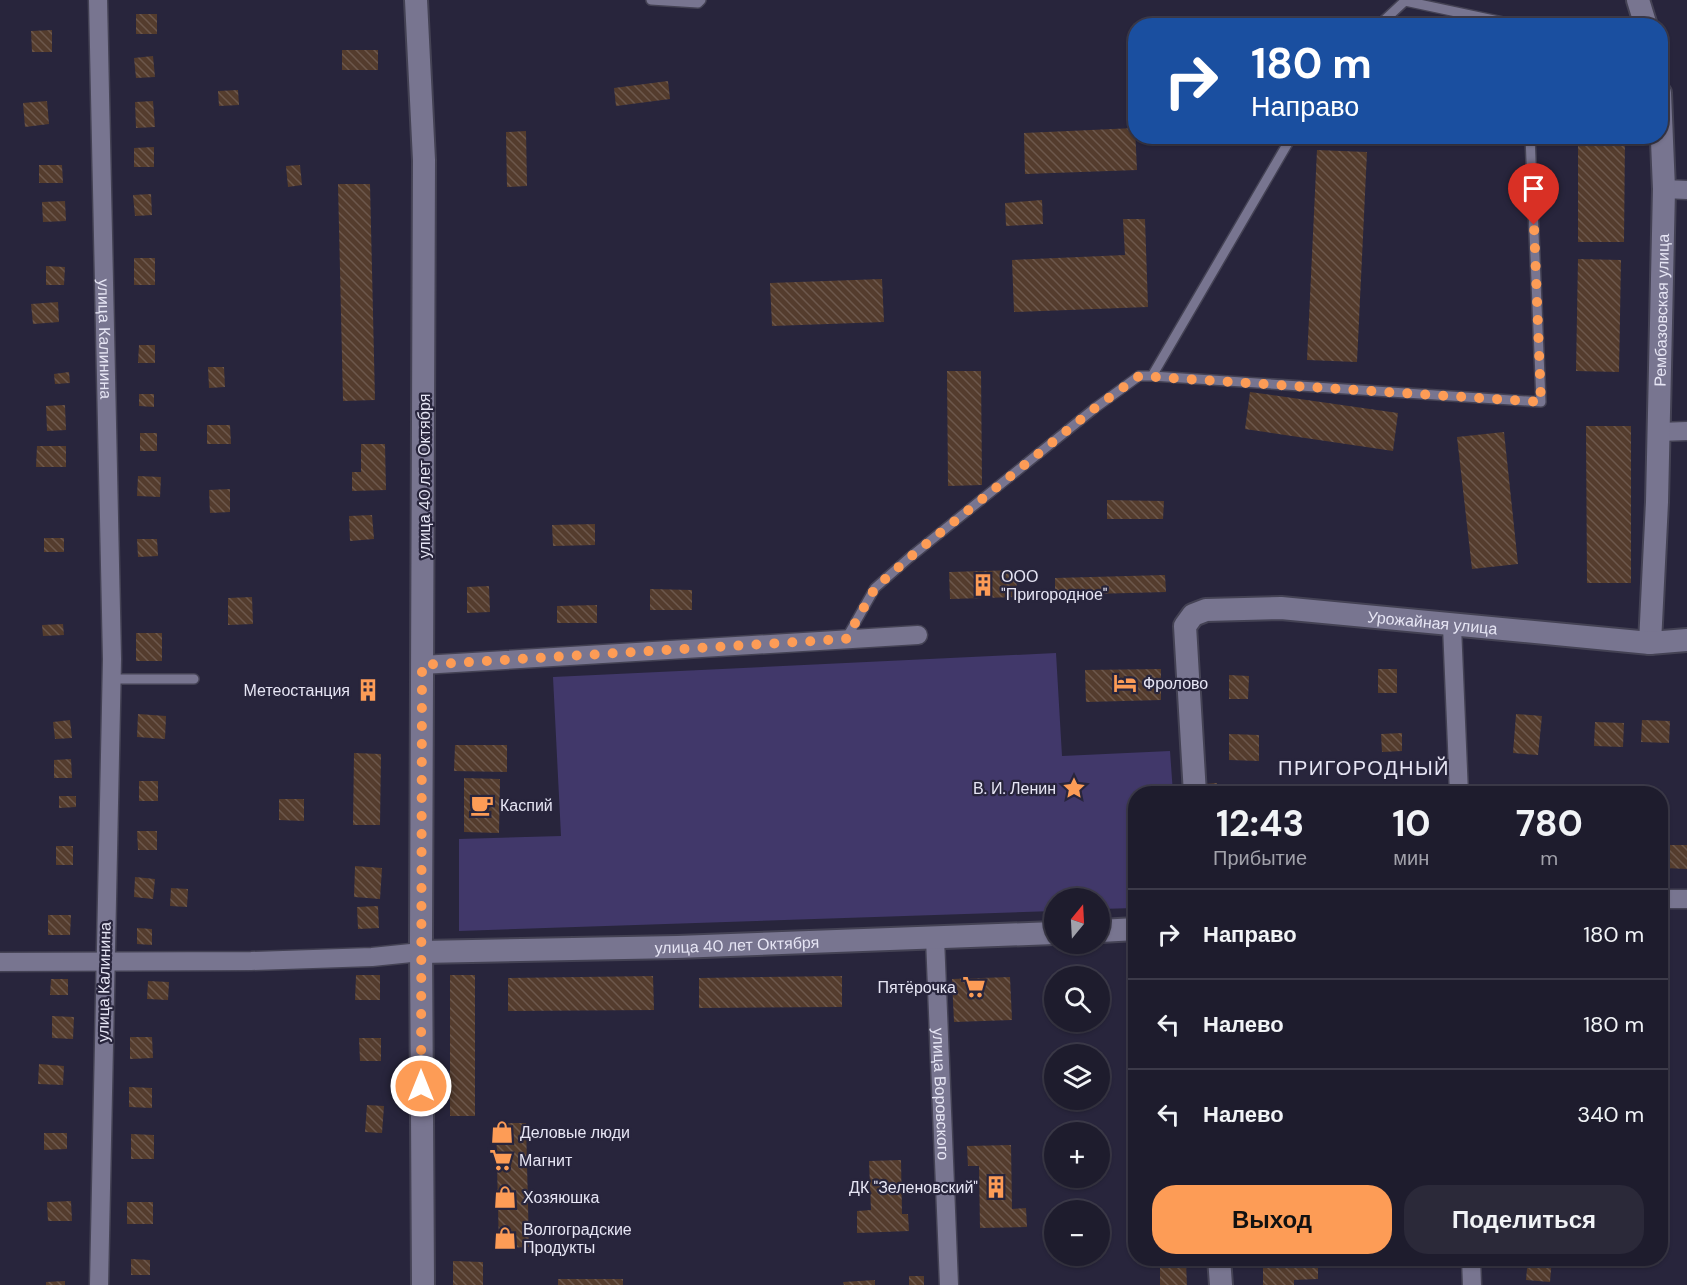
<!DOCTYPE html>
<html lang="ru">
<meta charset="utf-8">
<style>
body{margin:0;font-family:"DM Sans",sans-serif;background:#2b2939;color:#f1f3f6;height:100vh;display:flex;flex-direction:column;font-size:22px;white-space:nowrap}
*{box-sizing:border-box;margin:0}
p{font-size:20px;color:#a1a1aa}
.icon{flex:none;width:33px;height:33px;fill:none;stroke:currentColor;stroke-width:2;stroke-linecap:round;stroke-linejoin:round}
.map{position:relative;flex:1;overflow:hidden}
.sheet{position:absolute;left:1128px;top:786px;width:540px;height:480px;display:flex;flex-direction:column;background:#1e1c2d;border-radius:24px;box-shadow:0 2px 4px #0004,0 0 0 2px #3c3a49}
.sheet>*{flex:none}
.top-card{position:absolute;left:1128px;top:18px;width:540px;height:126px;border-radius:24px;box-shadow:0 2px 4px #0004,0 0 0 2px #3c3a49;background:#1a4fa0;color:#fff;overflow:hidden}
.needle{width:39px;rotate:18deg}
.tools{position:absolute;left:1044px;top:888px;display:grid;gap:12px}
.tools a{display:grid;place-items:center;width:66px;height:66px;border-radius:50%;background:#1e1c2d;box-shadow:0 2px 4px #0004,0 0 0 2px #3c3a49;font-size:30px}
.pin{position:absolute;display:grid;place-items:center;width:51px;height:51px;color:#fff;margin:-62px -26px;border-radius:50% 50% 50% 0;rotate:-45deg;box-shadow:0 0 6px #0007}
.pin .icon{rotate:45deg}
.me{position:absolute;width:66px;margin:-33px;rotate:0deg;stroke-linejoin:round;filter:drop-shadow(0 0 4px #0008)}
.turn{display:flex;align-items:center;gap:21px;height:126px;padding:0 24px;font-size:27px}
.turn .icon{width:78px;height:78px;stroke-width:2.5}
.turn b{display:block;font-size:42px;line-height:51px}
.eta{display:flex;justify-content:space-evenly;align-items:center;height:102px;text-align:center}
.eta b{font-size:36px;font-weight:700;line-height:42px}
.primary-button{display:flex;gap:12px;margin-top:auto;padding:12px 24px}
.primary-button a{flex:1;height:69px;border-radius:24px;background:#fd9c56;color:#111;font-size:24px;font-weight:700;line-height:69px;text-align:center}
.primary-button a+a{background:#2b2939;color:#f1f3f6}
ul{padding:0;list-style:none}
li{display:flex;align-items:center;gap:18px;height:90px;padding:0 24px;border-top:2px solid #3c3a49}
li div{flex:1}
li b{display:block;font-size:22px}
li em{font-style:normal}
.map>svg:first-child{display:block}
.park{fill:#41386a}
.building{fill:url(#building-back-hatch)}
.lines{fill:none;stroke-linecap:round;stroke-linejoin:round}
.service-casing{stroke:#444254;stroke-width:12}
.minor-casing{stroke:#444254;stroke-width:21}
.tertiary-casing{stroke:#444254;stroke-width:26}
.service{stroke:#787590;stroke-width:9}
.minor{stroke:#787590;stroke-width:18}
.tertiary{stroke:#787590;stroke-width:22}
.route{stroke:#fd9c56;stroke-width:10;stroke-dasharray:0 18}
.labels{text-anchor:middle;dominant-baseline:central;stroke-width:4.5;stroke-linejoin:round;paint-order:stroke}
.street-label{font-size:16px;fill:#e6e5f4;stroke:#28253c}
.poi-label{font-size:16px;fill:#e6e5f4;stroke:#28253c;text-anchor:start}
.quarter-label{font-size:20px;letter-spacing:1.5px;fill:#e6e5f4;stroke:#28253c}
</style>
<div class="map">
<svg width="1687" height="1285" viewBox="0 0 1687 1285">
<defs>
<pattern id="building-back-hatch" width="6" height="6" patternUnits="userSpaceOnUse" patternTransform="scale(1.5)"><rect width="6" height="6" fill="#543c2d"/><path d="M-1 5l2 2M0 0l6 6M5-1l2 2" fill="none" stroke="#6d584c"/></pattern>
</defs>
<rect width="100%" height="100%" fill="#28253c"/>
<!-- park -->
<path class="park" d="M 1056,653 L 1062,756 L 1170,751 L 1173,793 L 1136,794 L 1135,908 L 1100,909 L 1100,898 L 1054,898 L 1054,911 L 459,931 L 459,839 L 561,836 L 553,677 Z"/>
<!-- building -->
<path class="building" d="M 136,14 L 157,14 L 157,34 L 136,34 Z
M 52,30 L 52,52 L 32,52 L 31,31 Z
M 342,50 L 378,50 L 378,70 L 342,70 Z
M 153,56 L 155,77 L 136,78 L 134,58 Z
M 668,81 L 670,99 L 616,106 L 614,88 Z
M 238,90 L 239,105 L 219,106 L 218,91 Z
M 47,101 L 49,124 L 25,127 L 23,103 Z
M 153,101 L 155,127 L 136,128 L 135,102 Z
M 1135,128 L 1137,170 L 1025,174 L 1024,133 Z
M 526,131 L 527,186 L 507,187 L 506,132 Z
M 1578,136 L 1625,136 L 1624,242 L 1578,242 Z
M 154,147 L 154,167 L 134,167 L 134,148 Z
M 1317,150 L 1367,152 L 1357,362 L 1307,360 Z
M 39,165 L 62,165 L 63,183 L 39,183 Z
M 300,165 L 302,185 L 288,187 L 286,166 Z
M 338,184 L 370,184 L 375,400 L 343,401 Z
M 151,194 L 152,215 L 135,216 L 133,195 Z
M 1042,200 L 1043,224 L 1006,226 L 1005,203 Z
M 65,201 L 66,221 L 43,222 L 42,202 Z
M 1123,219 L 1145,219 L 1148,307 L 1014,312 L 1012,260 L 1125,255 Z
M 134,258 L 155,258 L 155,285 L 134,285 Z
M 1578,259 L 1621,260 L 1619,372 L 1576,371 Z
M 46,266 L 65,267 L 64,285 L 46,285 Z
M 882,279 L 884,322 L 772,326 L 770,283 Z
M 58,302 L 59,322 L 33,324 L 31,304 Z
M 139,345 L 155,345 L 155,363 L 138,363 Z
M 208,367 L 224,367 L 225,387 L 209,388 Z
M 947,371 L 981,371 L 982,485 L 948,486 Z
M 69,372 L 70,383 L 55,384 L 54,374 Z
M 1250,392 L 1398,413 L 1393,451 L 1245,429 Z
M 139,394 L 154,394 L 154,407 L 139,406 Z
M 65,405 L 66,430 L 47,431 L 46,406 Z
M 207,425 L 230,425 L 231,444 L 207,444 Z
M 1586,426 L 1631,426 L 1631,583 L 1587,583 Z
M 1504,432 L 1518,564 L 1472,569 L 1457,437 Z
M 140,433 L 157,433 L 157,451 L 140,451 Z
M 361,444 L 385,444 L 386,490 L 352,491 L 352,472 L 361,472 Z
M 37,446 L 66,446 L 66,467 L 36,467 Z
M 138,476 L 161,477 L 160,497 L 137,496 Z
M 230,489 L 230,512 L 210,513 L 209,490 Z
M 1107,500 L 1164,501 L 1163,519 L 1107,519 Z
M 372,515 L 374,539 L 350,541 L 349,516 Z
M 595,524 L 595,545 L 553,546 L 552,525 Z
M 44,538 L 64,538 L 64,552 L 44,552 Z
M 137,539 L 157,539 L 158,556 L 138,557 Z
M 1016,570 L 1017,597 L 950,599 L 949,572 Z
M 1165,575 L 1166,592 L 1055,595 L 1055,578 Z
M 489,586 L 490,612 L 467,613 L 467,587 Z
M 650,589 L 692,590 L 692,610 L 650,610 Z
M 252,597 L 253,624 L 228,625 L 228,598 Z
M 597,605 L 597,623 L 557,623 L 557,606 Z
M 63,624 L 64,635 L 43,636 L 42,625 Z
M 136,633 L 162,633 L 162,661 L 136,661 Z
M 1161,669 L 1161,700 L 1086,702 L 1085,670 Z
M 1378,669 L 1397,669 L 1397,693 L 1378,693 Z
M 1229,675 L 1249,676 L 1248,699 L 1229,699 Z
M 360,678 L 376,679 L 375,701 L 359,700 Z
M 138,714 L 166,716 L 165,739 L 137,737 Z
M 1516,714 L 1542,716 L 1538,755 L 1513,753 Z
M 70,720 L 72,738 L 55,739 L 53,722 Z
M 1642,720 L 1670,721 L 1669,743 L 1641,742 Z
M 1595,722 L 1624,723 L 1623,747 L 1594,746 Z
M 1402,733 L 1402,751 L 1382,752 L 1381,734 Z
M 1229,734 L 1259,735 L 1259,761 L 1229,760 Z
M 455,745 L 507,745 L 507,772 L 454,771 Z
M 354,753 L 381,754 L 380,825 L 353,825 Z
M 71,759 L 72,778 L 54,778 L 54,760 Z
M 464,778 L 500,779 L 499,833 L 464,832 Z
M 139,781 L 158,781 L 158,801 L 139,801 Z
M 1217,783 L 1217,793 L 1205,794 L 1204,784 Z
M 1387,790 L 1405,790 L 1405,794 L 1387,794 Z
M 1233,791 L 1254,791 L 1254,794 L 1233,794 Z
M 59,796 L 76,796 L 76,807 L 59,808 Z
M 279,799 L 304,799 L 304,821 L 279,820 Z
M 137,831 L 157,831 L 157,850 L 138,850 Z
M 1666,845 L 1687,845 L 1687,869 L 1665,868 Z
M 56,846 L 73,846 L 73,865 L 56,865 Z
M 355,866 L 382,868 L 380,899 L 354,897 Z
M 135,877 L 155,879 L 153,899 L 134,897 Z
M 171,888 L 188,889 L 187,907 L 170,906 Z
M 378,906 L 379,928 L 358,929 L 357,907 Z
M 48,915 L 71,915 L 70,935 L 48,935 Z
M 137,928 L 152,929 L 152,945 L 137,944 Z
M 356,975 L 380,975 L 380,1000 L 355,1000 Z
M 450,975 L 475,975 L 475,1116 L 450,1116 Z
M 653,976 L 654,1010 L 508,1011 L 508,978 Z
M 842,976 L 842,1007 L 699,1008 L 699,978 Z
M 1010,977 L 1012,1020 L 954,1022 L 952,979 Z
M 51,979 L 68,979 L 68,995 L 50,995 Z
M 148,981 L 169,982 L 168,1000 L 147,999 Z
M 52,1016 L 74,1017 L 73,1039 L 52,1038 Z
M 130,1037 L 152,1037 L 153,1058 L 130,1059 Z
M 359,1038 L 381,1038 L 381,1061 L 360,1061 Z
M 39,1064 L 64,1066 L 63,1085 L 38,1084 Z
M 129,1087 L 152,1088 L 152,1108 L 129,1107 Z
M 367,1105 L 384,1106 L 382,1133 L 365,1132 Z
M 496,1123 L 526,1123 L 529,1247 L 499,1248 Z
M 44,1133 L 67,1133 L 67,1149 L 44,1150 Z
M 131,1134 L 154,1135 L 154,1159 L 131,1159 Z
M 1011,1145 L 1012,1209 L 1026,1208 L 1027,1227 L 980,1228 L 979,1166 L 968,1166 L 967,1146 Z
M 901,1160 L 902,1214 L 908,1214 L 909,1231 L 857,1233 L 857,1211 L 871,1210 L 869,1161 Z
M 71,1201 L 72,1221 L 48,1221 L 47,1202 Z
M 127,1202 L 153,1202 L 153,1224 L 127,1224 Z
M 1263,1258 L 1318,1258 L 1318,1279 L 1294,1280 L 1294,1285 L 1263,1285 Z
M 1528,1258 L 1552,1258 L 1550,1282 L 1526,1280 Z
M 131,1259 L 150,1260 L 150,1275 L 131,1275 Z
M 453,1261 L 483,1262 L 483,1285 L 453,1285 Z
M 1160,1262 L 1186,1262 L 1187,1285 L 1160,1285 Z
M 909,1276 L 924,1276 L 924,1285 L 909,1285 Z
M 558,1279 L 623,1279 L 623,1285 L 558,1285 Z
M 875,1280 L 875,1285 L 844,1285 L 843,1282 Z
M 65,1281 L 65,1285 L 46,1285 L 46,1282 Z"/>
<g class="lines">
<!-- service casing -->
<g class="service-casing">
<path id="service" d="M 651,0 L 698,3 L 701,0
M 1405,1 L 1522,26
M 1378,26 L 1406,0
M 1152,376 L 1541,402 L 1530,136
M 846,639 L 875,588 L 909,558 L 1095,408 L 1139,376 L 1152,376 L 1292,136
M 112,679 L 194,679"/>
</g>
<!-- minor casing -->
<g class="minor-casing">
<g id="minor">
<path id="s1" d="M 98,0 L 112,659 L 99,1285"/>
<path d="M 1664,189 L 1687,190"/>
<path d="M 1659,432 L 1687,431"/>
<path d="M 1452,626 L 1459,794"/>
<path d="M 422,665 L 918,635"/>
<path d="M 1660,899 L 1687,899"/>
<path id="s2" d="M 935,938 L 949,1285"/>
<path d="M 0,962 L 251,961 L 372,957 L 421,952"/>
<path d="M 1471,1258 L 1472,1285"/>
</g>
</g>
<!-- tertiary casing -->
<g class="tertiary-casing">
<g id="tertiary">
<path d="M 416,0 L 424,160 L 421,941 L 423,1285"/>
<path d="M 1638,0 L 1646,26"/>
<path id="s3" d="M 1650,643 L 1657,502 L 1664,189 L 1660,93"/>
<path id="s4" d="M 1195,794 L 1185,626 L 1193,615 L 1206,610 L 1281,608 L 1650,643 L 1687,640"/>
<path d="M 1100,931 L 1136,929"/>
<path id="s5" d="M 421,952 L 677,947 L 1054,933"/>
<path d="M 1219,1258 L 1221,1285"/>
</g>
</g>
<!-- service -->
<use href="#service" class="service"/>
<!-- minor -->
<use href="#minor" class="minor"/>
<!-- tertiary -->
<use href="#tertiary" class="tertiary"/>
</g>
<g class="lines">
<!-- route -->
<path class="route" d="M 421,1086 L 422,665 L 846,639 L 875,588 L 909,558 L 1095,408 L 1139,376 L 1541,402 L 1534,225"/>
</g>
<!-- icons -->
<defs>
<g id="building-bare" transform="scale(1.8)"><path d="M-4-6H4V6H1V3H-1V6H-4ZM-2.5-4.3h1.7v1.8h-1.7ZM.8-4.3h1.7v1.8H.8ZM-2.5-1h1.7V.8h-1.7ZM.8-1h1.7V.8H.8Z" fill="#fd9c56" stroke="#28253c" stroke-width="2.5" paint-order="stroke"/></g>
<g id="hotel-bare" transform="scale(1.8)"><path d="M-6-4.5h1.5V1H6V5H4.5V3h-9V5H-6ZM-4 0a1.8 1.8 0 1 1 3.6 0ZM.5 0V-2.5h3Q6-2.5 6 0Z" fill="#fd9c56" stroke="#28253c" stroke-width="2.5" paint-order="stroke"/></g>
<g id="sight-bare" transform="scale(1.8)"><path d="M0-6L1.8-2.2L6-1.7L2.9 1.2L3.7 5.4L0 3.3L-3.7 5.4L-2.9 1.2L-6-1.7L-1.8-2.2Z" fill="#fd9c56" stroke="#28253c" stroke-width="2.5" paint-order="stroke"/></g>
<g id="cafe-bare" transform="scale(1.8)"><path d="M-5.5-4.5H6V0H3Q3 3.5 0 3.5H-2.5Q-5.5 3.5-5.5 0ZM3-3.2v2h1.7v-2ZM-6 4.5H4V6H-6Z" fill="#fd9c56" stroke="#28253c" stroke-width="2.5" paint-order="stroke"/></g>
<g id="supermarket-bare" transform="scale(1.8)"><path d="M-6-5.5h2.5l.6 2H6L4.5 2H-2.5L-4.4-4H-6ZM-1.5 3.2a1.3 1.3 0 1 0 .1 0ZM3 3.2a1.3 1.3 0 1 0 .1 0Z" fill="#fd9c56" stroke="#28253c" stroke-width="2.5" paint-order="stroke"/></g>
<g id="shop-bare" transform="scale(1.8)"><path d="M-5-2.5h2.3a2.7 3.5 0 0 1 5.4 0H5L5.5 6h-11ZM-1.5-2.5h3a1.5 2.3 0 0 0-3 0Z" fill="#fd9c56" stroke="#28253c" stroke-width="2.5" paint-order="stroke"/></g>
</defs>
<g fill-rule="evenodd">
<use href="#building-bare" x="983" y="585"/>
<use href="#hotel-bare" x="1125" y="683"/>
<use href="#building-bare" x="368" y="690"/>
<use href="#sight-bare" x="1074" y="788"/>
<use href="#cafe-bare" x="482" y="805"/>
<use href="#supermarket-bare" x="974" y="987"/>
<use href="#shop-bare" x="502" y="1132"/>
<use href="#supermarket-bare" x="501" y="1160"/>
<use href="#building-bare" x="996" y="1187"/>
<use href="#shop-bare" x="505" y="1197"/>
<use href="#shop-bare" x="505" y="1238"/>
</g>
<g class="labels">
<!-- street labels -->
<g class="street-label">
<text stroke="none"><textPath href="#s3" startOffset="333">Рембазовская улица</textPath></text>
<text stroke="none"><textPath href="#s1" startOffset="339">улица Калинина</textPath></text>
<text transform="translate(424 476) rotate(-90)">улица 40 лет Октября</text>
<text stroke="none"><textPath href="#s4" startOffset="423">Урожайная улица</textPath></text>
<text stroke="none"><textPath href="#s5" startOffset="316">улица 40 лет Октября</textPath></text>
<text transform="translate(104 982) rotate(-89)">улица Калинина</text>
<text stroke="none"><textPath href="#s2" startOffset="156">улица Воровского</textPath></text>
</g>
<!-- poi labels -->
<g class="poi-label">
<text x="1001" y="576">ООО<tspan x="1001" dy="18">"Пригородное"</tspan></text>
<text x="1143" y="683">Фролово</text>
<text x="350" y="690" text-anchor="end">Метеостанция</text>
<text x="1056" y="788" text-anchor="end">В. И. Ленин</text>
<text x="500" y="805">Каспий</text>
<text x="956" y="987" text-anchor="end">Пятёрочка</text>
<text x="520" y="1132">Деловые люди</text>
<text x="519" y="1160">Магнит</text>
<text x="978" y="1187" text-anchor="end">ДК "Зеленовский"</text>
<text x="523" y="1197">Хозяюшка</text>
<text x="523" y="1229">Волгоградские<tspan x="523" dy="18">Продукты</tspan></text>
</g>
<!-- quarter labels -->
<g class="quarter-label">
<text x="1364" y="768">ПРИГОРОДНЫЙ</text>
</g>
</g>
</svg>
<div class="tools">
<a><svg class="needle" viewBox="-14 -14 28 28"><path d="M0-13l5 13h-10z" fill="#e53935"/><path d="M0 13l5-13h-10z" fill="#a1a1aa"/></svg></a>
<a><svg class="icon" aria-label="search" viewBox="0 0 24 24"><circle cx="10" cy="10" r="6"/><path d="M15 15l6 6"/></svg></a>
<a><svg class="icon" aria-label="layers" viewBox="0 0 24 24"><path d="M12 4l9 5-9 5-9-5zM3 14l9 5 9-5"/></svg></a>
<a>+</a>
<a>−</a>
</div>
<div class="pin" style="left:1534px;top:225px;background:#d93025"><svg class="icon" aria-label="arrive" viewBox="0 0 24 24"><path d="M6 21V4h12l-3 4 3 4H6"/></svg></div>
<svg class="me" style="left:421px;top:1086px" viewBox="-20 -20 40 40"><circle r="17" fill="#fd9c56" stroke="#fff" stroke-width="3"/><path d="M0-11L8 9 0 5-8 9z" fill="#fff"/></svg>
<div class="top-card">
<div class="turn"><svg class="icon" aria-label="right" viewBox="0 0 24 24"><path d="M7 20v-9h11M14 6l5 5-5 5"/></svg><div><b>180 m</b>Направо</div></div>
</div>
<section class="sheet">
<div class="eta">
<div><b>12:43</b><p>Прибытие</p></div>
<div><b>10</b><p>мин</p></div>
<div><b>780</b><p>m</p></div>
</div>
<ul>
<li><svg class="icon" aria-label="right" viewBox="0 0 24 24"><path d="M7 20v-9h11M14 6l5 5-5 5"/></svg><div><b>Направо</b></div><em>180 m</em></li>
<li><svg class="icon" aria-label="left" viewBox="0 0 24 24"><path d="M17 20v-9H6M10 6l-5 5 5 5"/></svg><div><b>Налево</b></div><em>180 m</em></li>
<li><svg class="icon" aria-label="left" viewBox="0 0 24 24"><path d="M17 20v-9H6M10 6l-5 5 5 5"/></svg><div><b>Налево</b></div><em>340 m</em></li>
</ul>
<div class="primary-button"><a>Выход</a><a>Поделиться</a></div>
</section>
</div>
